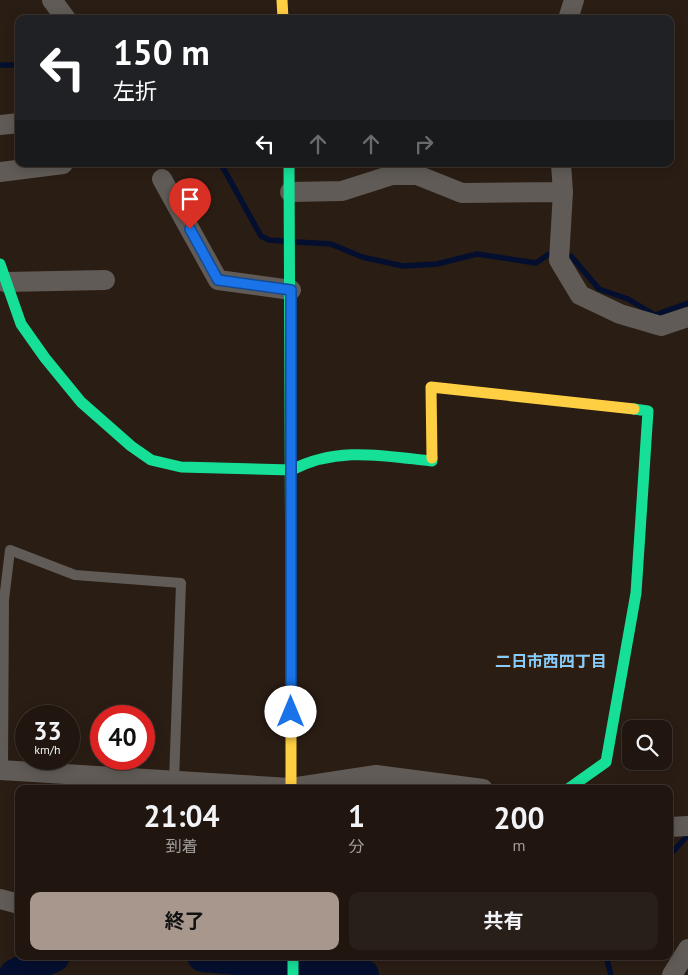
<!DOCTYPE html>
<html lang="ja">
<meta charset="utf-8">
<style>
body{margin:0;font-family:"PT Sans","Noto Sans JP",sans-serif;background:#281f18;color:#f1f3f6;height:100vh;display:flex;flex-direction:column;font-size:19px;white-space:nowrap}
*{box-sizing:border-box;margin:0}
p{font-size:16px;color:#a29f9e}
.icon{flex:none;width:28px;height:28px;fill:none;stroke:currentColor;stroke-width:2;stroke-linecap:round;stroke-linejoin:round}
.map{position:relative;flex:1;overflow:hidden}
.details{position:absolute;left:15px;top:785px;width:658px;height:175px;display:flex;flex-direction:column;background:#20160f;border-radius:10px;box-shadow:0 2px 12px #0003,0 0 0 1px #3d352f}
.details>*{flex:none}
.hud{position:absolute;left:15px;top:15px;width:659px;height:152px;border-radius:10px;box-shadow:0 2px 12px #0003,0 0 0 1px #3d352f;background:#202124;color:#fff;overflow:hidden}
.fabs{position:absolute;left:622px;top:720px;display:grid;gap:10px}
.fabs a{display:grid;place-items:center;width:50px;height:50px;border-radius:10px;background:#20160f;box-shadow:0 2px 12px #0003,0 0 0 1px #3d352f;font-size:25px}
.speed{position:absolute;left:15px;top:705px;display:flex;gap:10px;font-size:25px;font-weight:700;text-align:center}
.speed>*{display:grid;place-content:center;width:65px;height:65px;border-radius:50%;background:#20160f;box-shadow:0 2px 12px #0003,0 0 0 1px #3d352f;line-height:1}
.speed small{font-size:12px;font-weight:400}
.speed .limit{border:8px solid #d22;background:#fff;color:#111}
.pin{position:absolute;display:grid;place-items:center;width:42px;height:42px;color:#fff;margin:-51px -21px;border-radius:50% 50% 50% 0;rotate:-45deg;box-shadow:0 0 5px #0007}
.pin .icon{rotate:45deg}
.me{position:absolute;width:55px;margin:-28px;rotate:0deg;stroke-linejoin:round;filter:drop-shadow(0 0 4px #0008)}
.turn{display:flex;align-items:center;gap:18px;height:105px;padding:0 15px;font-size:22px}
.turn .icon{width:65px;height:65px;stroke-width:2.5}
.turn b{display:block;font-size:35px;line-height:42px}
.lanes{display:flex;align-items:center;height:48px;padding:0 15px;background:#0003;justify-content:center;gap:25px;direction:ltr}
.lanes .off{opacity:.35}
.eta{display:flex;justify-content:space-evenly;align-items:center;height:85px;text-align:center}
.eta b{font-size:30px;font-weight:700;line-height:35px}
.button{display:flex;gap:10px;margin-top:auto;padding:10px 15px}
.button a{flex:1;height:58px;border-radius:10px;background:#a7978d;color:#111;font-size:20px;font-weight:700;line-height:58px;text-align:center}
.button a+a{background:#281f18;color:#f1f3f6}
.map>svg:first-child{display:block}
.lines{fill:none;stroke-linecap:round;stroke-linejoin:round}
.stream{stroke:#040f2f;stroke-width:5.5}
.river{stroke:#040f2f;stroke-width:32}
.lane{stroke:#605b56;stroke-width:10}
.street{stroke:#605b56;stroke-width:20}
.fast{stroke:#16e098;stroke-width:11}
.slow{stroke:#ffcf43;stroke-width:11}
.route-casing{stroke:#114b97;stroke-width:12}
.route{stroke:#1a73e8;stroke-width:9}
.labels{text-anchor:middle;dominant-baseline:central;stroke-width:4.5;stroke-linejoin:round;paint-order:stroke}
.neighbourhood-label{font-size:16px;font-weight:bold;fill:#85cdfe;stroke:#341c0a}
</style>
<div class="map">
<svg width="688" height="975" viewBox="0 0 688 975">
<rect width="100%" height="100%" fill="#2a1d14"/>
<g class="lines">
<!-- stream -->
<path class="stream" d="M 0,65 L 19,65
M 221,164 L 261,236 L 269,240 L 283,241
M 297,242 L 331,244 L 362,257 L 403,266 L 437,264 L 477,254 L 536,263 L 549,254 L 571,256 L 599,289 L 628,299 L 655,315 L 688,303
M 669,856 L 688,835
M 606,956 L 611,975"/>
<!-- river -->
<path class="river" d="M 203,956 L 313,966 L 363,975
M 15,975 L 54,956"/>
<!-- lane -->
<path class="lane" d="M 3,770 L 4,600 L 10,550 L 75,575 L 181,583 L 174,781"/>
<!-- street -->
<path class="street" d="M 52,0 L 66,19
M 568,19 L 574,0
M 0,125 L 19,123
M 561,164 L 563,192 L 559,260 L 580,295 L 620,314 L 661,326 L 688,317
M 0,172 L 63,164
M 162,179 L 218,280 L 291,290
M 290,192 L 342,191 L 392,175 L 417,175 L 462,193 L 563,192
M 5,282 L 105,280
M 0,770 L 291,788 L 376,775 L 483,789
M 669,827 L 688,826
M 0,899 L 19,904
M 672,975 L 688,949"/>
<!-- fast -->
<path class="fast" d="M 289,164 L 291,639
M 0,264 L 21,324 L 45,358 L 81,402 L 131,446 L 151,460 L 181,467 L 292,470 C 337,446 384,456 432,461 L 432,458
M 568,789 L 606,762 L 636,593 L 648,411 L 634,409
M 293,956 L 293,975"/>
<!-- slow -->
<path class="slow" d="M 282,0 L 283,19
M 432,458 L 431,387 L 634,409
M 291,789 L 291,639"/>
</g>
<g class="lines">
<!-- route casing -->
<g class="route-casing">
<path id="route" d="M 190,229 L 218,280 L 291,290 L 291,712"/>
</g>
<!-- route -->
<use href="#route" class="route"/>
</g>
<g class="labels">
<!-- neighbourhood labels -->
<g class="neighbourhood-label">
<text x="551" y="661">二日市西四丁目</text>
</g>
</g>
</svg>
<div class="fabs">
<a><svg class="icon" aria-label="search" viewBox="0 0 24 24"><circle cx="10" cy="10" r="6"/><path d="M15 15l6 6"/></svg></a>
</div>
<div class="speed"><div>33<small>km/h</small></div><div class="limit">40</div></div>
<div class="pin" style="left:190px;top:229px;background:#d93025"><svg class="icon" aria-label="arrive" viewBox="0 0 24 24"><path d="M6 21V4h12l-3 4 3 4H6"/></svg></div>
<svg class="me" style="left:291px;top:712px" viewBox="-20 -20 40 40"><circle r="19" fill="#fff"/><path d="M0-13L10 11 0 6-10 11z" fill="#1a73e8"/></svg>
<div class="hud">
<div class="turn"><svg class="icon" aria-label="left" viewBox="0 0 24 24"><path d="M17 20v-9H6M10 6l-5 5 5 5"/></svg><div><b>150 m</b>左折</div></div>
<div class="lanes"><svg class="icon" aria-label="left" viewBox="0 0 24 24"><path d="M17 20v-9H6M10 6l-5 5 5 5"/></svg><svg class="icon off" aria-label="ahead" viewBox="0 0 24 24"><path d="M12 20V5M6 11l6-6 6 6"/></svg><svg class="icon off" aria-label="ahead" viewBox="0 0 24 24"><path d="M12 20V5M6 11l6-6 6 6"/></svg><svg class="icon off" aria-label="right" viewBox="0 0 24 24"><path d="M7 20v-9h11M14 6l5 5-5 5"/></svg></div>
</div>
<section class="details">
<div class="eta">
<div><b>21:04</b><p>到着</p></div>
<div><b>1</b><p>分</p></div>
<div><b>200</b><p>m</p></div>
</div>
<div class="button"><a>終了</a><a>共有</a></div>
</section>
</div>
